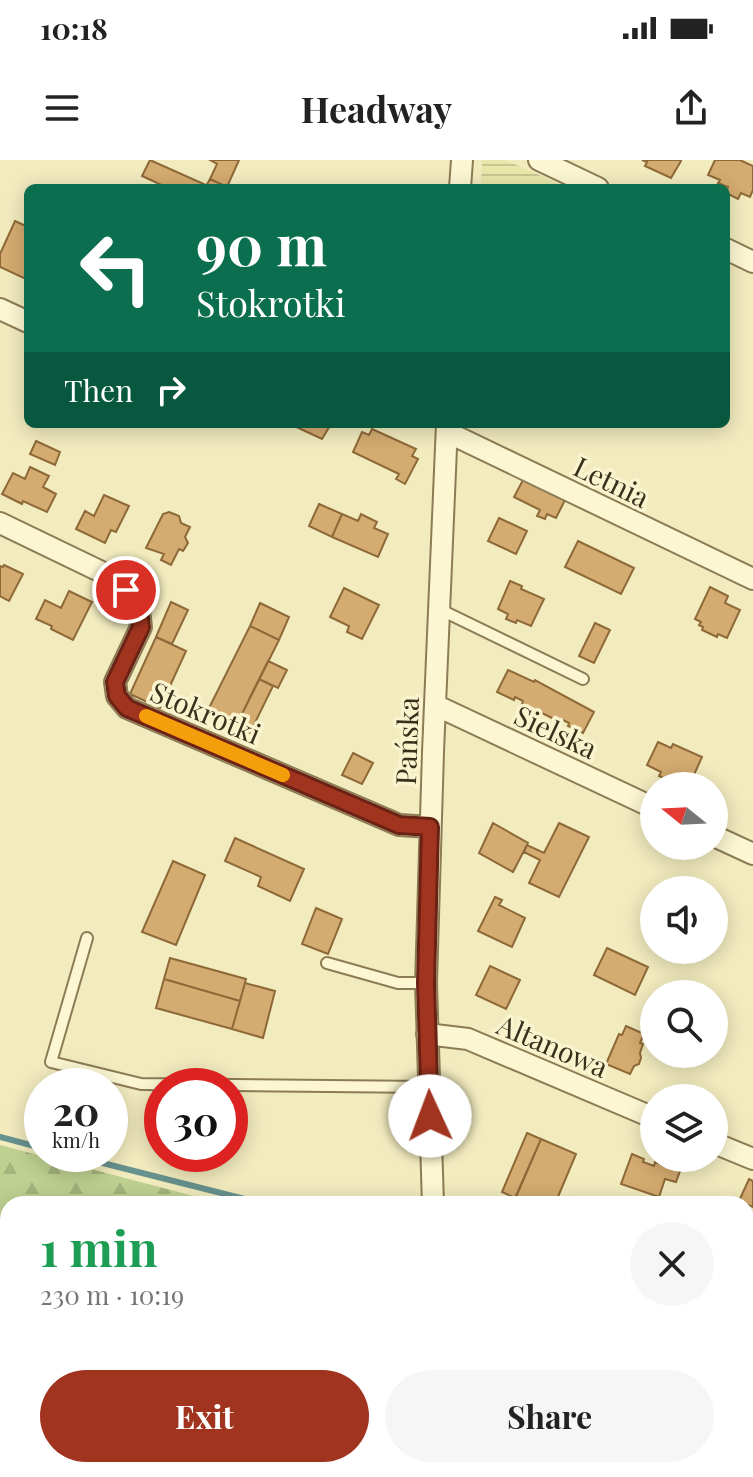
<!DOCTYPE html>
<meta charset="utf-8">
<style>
body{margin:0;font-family:"Playfair Display",serif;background:#f6f6f6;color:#222;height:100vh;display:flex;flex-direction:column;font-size:30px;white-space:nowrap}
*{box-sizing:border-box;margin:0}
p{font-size:26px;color:#767676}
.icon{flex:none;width:44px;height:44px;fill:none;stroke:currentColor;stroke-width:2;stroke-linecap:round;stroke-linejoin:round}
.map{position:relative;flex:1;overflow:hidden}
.drawer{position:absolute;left:0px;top:1036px;width:754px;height:282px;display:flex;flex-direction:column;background:#fff;border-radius:24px 24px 0 0;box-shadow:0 4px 20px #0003}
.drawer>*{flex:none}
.top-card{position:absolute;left:24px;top:24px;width:706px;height:244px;border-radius:12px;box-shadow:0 4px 20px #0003;background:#0b6e4f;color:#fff;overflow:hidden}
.needle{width:52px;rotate:288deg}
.tools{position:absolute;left:640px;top:612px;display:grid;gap:16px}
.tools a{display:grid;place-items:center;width:88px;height:88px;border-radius:50%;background:#fff;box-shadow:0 4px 20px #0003;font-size:40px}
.speed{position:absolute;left:24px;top:908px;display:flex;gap:16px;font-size:40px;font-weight:700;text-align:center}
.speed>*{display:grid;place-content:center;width:104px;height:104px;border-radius:50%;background:#fff;box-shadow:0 4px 20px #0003;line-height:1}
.speed small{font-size:20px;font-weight:400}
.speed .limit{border:12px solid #d22;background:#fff;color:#111}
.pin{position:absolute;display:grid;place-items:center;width:68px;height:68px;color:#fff;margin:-34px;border:4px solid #fff;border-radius:50%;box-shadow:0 2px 8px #0007}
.me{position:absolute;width:88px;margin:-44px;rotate:358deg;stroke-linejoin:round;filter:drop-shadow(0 0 6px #0008)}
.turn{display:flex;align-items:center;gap:28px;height:168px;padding:0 40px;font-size:36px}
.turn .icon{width:104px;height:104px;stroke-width:2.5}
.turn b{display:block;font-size:56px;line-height:68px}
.then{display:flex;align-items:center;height:76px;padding:0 40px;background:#0003;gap:16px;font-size:30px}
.round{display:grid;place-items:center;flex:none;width:84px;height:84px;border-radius:42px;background:#f6f6f6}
.headline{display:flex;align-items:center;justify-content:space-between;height:136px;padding:0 40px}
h1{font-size:48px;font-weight:700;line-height:60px;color:#1e9e55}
.button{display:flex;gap:16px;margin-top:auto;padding:16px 40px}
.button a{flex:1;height:92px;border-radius:48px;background:#a1341f;color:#fff;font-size:32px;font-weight:700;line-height:92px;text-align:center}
.button a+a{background:#f6f6f6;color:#222}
.status{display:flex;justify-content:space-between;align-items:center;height:56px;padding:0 40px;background:#fff;direction:ltr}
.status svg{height:22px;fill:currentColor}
header{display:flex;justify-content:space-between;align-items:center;height:104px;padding:0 40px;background:#fff;font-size:36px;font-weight:700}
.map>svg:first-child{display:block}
.farmland{fill:url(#farmland-rules)}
.forest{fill:url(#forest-firs)}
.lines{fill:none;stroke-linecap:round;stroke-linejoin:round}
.stream{stroke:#68928f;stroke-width:6}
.building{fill:#d4ab70;stroke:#8e6938;stroke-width:2}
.lane-casing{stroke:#8c7c55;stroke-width:14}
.street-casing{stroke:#8c7c55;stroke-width:24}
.lane{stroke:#fcf7d2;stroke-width:10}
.street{stroke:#fcf7d2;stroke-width:20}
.route-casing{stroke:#692214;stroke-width:20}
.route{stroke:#a1341f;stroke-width:14}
.slow{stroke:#f59e0b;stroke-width:14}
.labels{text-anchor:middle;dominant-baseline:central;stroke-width:7;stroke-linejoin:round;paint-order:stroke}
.street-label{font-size:28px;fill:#3a2f1b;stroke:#f9f4ce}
</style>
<div class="status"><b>10:18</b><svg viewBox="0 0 49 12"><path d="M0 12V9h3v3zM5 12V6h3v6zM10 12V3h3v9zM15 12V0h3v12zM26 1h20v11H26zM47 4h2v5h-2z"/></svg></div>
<header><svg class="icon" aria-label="menu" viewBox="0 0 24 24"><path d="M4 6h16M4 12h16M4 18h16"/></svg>Headway<svg class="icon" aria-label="share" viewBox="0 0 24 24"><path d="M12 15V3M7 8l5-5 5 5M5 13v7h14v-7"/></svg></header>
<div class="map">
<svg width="753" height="1317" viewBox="0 0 753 1317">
<defs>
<pattern id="farmland-rules" width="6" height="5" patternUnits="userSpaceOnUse" patternTransform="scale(2)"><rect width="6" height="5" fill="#e8e8aa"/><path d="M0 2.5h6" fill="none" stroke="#c8c792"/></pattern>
<pattern id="forest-firs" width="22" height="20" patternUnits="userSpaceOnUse" patternTransform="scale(2)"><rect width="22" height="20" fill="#bfd191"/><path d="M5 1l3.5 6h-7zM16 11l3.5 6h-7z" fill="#a5b47c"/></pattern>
</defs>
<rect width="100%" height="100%" fill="#f2ebbe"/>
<!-- farmland -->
<path class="farmland" d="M 482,0 L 505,0 L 568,28 L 481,28 Z"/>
<!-- forest -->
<path class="forest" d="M 0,985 L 224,1044 L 8,1044 L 8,1310 L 88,1310 L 87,1317 L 0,1317 Z
M 411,1310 L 465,1310 L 490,1317 L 400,1317 Z"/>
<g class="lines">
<!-- stream -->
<path class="stream" d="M 0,977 L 42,988
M 67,994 L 264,1044
M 746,1155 L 753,1157"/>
</g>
<!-- building -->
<path class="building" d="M 150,0 L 206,25 L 205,28 L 168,28 L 142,16 Z
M 239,0 L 227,27 L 210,19 L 217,4 L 210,0 Z
M 642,0 L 681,0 L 681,1 L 671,18 L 645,6 L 647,2 Z
M 715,0 L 740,0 L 753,6 L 753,30 L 750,37 L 741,33 L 738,39 L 726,33 L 728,27 L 718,23 L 720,20 L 708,15 Z
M 210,19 L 227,27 L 226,28 L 205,28 Z
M 15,61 L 28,67 L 28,120 L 0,107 L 0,94 Z
M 290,264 L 331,264 L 322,279 Z
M 372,269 L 416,289 L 412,296 L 418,299 L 405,324 L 396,319 L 399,314 L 353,292 L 362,272 L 369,275 Z
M 36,281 L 60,292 L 55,305 L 30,294 Z
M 30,307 L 49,316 L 43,327 L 56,334 L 47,352 L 23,341 L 22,344 L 2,334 L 13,313 L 25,319 Z
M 523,320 L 565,340 L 556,358 L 547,354 L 545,359 L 537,356 L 540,350 L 514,337 Z
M 104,335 L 129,346 L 116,372 L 111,370 L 105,383 L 76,369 L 85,351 L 94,356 Z
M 319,344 L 342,354 L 332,377 L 309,366 Z
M 169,352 L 179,356 L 181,363 L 190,367 L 185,377 L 188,383 L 183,391 L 179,389 L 171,405 L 161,400 L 164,394 L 146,388 L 163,354 Z
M 342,354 L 358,361 L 361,354 L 377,362 L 374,368 L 388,374 L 378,397 L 332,377 Z
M 499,358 L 527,371 L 516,394 L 488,381 Z
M 578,381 L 634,408 L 621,434 L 565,407 Z
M 4,405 L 23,414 L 9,441 L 0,436 L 0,406 L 3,407 Z
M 510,421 L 522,426 L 521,429 L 544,439 L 531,466 L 517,460 L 516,463 L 506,459 L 508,454 L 498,449 Z
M 710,427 L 728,436 L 725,443 L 740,450 L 727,478 L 718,474 L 717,477 L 702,470 L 703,467 L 699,465 L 701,462 L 695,459 Z
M 344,428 L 379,445 L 362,479 L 347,472 L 349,466 L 330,457 Z
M 69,431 L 92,442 L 73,480 L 51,469 L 52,466 L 36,459 L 45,440 L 61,448 Z
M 171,442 L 188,450 L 172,484 L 156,477 Z
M 260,443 L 289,457 L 279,480 L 250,466 Z
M 595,463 L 610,470 L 594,503 L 579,496 Z
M 250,466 L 279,480 L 236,566 L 207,552 Z
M 156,477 L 186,491 L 160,548 L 130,534 Z
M 268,501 L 287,510 L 278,528 L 259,519 Z
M 508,510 L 534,522 L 535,520 L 594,552 L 583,573 L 568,566 L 569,563 L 559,558 L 558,561 L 542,553 L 541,554 L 522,544 L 523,541 L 515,537 L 514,540 L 497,532 Z
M 259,519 L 273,526 L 250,573 L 236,566 Z
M 658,582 L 671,588 L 673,584 L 702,597 L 689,626 L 681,626 L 659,616 L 661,612 L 647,605 Z
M 353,593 L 373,603 L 362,624 L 342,615 Z
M 493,663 L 528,683 L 513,712 L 479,693 Z
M 559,663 L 589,677 L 559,737 L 529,723 L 540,700 L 524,692 L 527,685 L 544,693 Z
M 235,678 L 304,709 L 290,741 L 258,726 L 261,717 L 225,701 Z
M 173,701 L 205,715 L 176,785 L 142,772 Z
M 495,737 L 502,740 L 499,745 L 525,758 L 512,787 L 478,771 Z
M 316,748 L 342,759 L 328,794 L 302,784 Z
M 607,788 L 648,807 L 635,835 L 594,815 Z
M 170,798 L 246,819 L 240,841 L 164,819 Z
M 490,806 L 520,820 L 506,849 L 476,835 Z
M 164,819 L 240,841 L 232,869 L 156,848 Z
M 245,823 L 275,831 L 263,878 L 232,869 Z
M 626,866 L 644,874 L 640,883 L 643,884 L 640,893 L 641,898 L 639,904 L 634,906 L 630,914 L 606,904 L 619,874 L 622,875 Z
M 527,973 L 541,979 L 515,1038 L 502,1032 Z
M 541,979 L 576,994 L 555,1044 L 513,1044 Z
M 632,994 L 644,999 L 643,1002 L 654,1006 L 655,1002 L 669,1007 L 671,1000 L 683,1003 L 676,1022 L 665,1019 L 659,1037 L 621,1024 Z
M 749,1019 L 753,1021 L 753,1047 L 739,1041 Z
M 574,1037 L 591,1043 L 590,1044 L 572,1044 Z"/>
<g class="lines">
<!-- lane casing -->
<g class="lane-casing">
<path id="lane" d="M 439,449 L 583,519
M 87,778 L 51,902 L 141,924 L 428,927
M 327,803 L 398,823 L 426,823"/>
</g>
<!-- street casing -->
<g class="street-casing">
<path id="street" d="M 539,0 L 598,28
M 460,28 L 462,0
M 726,89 L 753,102
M 0,149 L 28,162
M 447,272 L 753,419
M 0,363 L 114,418 L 138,442 L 141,467 L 115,522 L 117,536 L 127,548 L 399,665 L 430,667
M 435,545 L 654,648
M 714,676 L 753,694
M 427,874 L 468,879 L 654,958
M 714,983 L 753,999
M 433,1044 L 426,823 L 433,592 L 447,264
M 537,1310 L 545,1317
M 373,1317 L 387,1310"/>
</g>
<!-- lane -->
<use href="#lane" class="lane"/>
<!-- street -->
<use href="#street" class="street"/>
</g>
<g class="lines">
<!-- route casing -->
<g class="route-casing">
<path id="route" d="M 126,430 L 138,442 L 141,467 L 115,522 L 117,536 L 127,548 L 399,665 L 430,667 L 426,823 L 430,956"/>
</g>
<!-- route -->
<use href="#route" class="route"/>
<!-- slow -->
<path class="slow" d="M 146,556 L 283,615"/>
</g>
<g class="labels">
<!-- street labels -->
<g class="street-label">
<text transform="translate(612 321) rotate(26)">Letnia</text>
<text transform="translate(206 552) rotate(23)">Stokrotki</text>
<text transform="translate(556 571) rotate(25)">Sielska</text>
<text transform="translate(406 581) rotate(-88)">Pańska</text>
<text transform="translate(553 885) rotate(23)">Altanowa</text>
</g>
</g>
</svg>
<div class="tools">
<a><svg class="needle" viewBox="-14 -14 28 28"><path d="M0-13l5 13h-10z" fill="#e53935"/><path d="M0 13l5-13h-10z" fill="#767676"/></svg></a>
<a><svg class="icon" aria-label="sound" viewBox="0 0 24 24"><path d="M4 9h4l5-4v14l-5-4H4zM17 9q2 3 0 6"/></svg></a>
<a><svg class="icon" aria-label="search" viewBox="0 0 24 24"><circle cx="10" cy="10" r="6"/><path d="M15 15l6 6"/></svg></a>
<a><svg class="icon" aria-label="layers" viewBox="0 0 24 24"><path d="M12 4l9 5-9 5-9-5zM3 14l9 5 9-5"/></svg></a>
</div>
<div class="speed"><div>20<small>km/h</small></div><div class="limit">30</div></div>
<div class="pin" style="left:126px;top:430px;background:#d93025"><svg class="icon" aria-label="arrive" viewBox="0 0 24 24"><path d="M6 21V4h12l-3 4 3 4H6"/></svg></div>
<svg class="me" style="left:430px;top:956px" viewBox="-20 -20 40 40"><circle r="19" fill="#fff"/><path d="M0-13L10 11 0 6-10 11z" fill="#a1341f"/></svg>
<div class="top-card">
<div class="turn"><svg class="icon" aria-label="left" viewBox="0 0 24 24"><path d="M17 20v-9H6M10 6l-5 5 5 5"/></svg><div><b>90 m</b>Stokrotki</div></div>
<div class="then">Then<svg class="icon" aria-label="right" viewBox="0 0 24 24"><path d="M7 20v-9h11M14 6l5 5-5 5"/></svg></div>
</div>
<section class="drawer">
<div class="headline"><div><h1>1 min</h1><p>230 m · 10:19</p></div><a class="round"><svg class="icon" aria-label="close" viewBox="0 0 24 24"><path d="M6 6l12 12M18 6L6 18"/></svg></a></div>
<div class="button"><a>Exit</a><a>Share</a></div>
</section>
</div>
